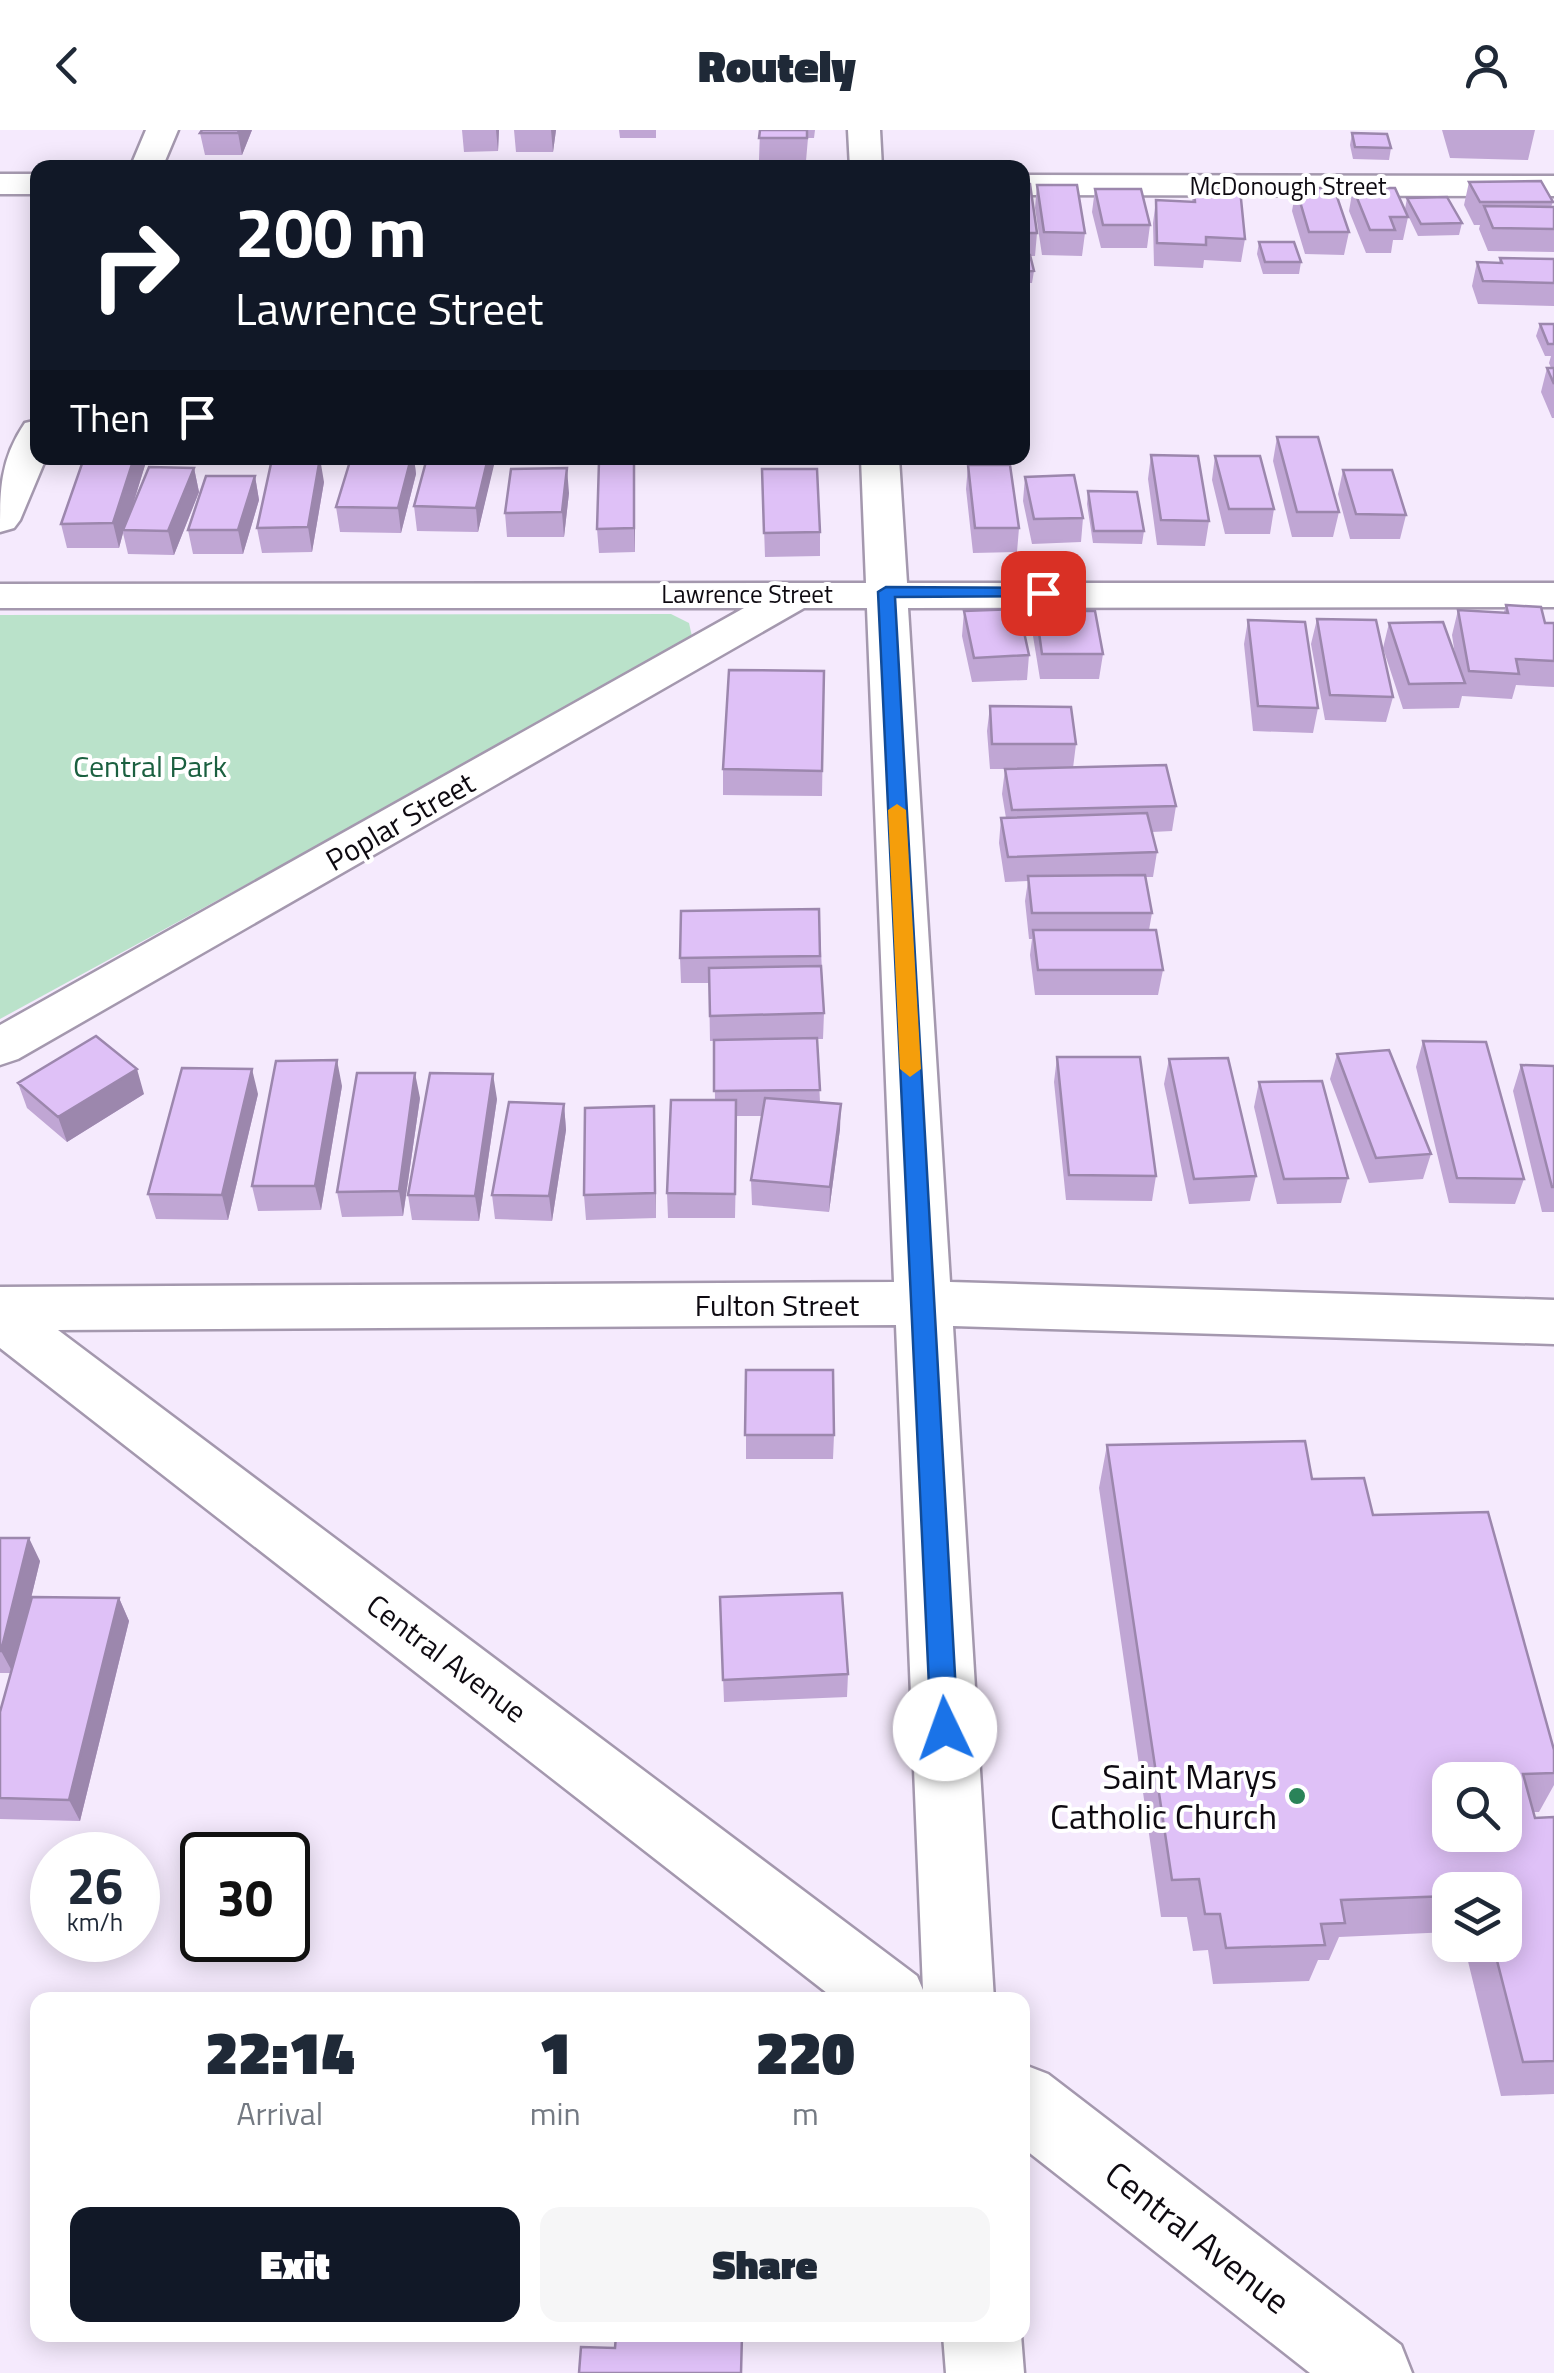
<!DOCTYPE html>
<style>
body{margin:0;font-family:"Titillium Web",sans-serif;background:#f6f6f7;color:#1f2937;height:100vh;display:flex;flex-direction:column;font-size:38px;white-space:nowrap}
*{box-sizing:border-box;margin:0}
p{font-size:32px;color:#747a83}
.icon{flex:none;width:55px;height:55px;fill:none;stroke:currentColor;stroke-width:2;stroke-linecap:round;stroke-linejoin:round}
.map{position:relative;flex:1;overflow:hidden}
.panel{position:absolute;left:30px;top:1862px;width:1000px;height:350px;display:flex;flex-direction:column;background:#fff;border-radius:20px;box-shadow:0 5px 25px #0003}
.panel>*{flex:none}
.banner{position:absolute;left:30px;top:30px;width:1000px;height:305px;border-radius:20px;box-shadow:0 5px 25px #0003;background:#111827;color:#fff;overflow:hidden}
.tools{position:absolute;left:1432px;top:1632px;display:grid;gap:20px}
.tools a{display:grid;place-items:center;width:90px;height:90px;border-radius:20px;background:#fff;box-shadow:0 5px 25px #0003;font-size:50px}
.speed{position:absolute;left:30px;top:1702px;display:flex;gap:20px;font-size:50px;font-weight:700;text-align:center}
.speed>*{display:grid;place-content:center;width:130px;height:130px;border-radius:50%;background:#fff;box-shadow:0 5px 25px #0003;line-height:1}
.speed small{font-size:25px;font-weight:400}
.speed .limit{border:5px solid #111;border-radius:15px;background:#fff;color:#111}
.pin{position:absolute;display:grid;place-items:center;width:85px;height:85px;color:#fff;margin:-42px;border-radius:20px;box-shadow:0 5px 15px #0006}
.me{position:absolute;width:110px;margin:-55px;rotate:357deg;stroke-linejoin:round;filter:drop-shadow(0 0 8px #0008)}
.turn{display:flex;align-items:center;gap:35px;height:210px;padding:0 40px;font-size:45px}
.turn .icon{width:130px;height:130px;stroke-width:2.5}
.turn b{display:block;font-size:70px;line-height:85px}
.then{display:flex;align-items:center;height:95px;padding:0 40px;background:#0003;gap:20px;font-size:38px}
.eta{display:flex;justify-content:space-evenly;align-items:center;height:170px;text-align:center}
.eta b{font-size:60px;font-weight:800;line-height:70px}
.action{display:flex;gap:20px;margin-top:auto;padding:20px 40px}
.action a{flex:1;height:115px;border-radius:20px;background:#111827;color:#fff;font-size:40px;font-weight:800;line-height:115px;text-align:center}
.action a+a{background:#f6f6f7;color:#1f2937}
header{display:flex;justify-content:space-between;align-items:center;height:130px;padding:0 40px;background:#fff;font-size:45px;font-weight:800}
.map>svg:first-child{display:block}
.green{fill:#bae2ca}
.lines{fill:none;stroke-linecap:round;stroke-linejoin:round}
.minor-casing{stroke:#a498ae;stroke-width:5}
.minor{fill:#fff;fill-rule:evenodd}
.wall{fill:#c0a6d4}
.shaded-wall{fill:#9c87ad}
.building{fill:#dfc1f7;stroke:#9c87ad;stroke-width:2.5;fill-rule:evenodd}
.route{fill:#1a73e8;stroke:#114b97;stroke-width:2.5}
.slow{fill:#f59e0b}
.poi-dot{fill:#2a8359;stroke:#fff;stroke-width:4}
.labels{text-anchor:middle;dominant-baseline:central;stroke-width:8;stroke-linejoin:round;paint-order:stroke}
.far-street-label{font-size:25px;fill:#0e0a11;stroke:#fff}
.park-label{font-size:30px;fill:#1b6040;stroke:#fff}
.street-label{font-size:30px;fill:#0e0a11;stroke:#fff}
.near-poi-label{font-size:35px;fill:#0e0a11;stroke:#fff;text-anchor:end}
.near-street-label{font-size:35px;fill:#0e0a11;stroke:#fff}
</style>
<header><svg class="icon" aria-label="back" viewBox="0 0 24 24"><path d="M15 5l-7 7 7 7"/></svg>Routely<svg class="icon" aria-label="person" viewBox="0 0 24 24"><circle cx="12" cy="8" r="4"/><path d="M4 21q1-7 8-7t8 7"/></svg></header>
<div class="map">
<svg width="1554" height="2243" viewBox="0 0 1554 2243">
<rect width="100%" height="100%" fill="#f5eafd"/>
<!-- green -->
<path class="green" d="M 671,484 L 689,493 L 693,511 L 0,889 L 0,485 Z"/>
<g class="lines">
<!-- minor casing -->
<g class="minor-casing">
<path id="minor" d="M 146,0 L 178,0 L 162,38 L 130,38 Z
M 848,0 L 880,0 L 882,38 L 850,38 Z
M 0,44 L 38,44 L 38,64 L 0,64 Z
M 1022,45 L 1554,46 L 1554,66 L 1022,65 Z
M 38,290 L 38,328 L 46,328 L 20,390 L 14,398 L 0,402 C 0,360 0,330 25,293 Z
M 861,328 L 899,328 L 907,453 L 1554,453 L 1554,477 L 908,478 L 950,1152 L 1554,1170 L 1554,1214 L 953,1196 L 994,1870 L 836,1870 L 0,1218 L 0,1157 L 894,1152 L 867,478 L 804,478 L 18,929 L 0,935 L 0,895 L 744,478 L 0,478 L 0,454 L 866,453 ZM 896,1195 L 923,1860 L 917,1846 L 58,1200 Z
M 1022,1934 L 1048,1944 L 1401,2215 L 1412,2243 L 1310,2243 L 1022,2017 Z
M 943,2205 L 1021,2205 L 1024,2243 L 946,2243 Z"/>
</g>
<!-- minor -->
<use href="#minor" class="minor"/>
</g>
<!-- wall -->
<path class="wall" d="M 202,0 L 252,0 L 242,25 L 205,25 L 200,3 Z
M 462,0 L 499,0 L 498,21 L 464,22 Z
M 514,0 L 556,0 L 553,22 L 516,22 Z
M 619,0 L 656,0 L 656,8 L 620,8 Z
M 760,0 L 815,0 L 814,8 L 808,8 L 806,31 L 759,30 Z
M 1442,0 L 1535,0 L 1528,30 L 1450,28 Z
M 1352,3 L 1391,18 L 1389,30 L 1353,29 L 1350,15 Z
M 1469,52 L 1553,72 L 1551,77 L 1554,77 L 1554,122 L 1488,121 L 1479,99 L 1480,95 L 1474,95 L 1464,75 Z
M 1022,54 L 1037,103 L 1035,126 L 1030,126 L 1034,141 L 1032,153 L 1022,153 Z
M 1037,55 L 1085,103 L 1082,126 L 1042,125 L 1035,78 Z
M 1194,57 L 1245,109 L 1241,132 L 1204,130 L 1203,138 L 1154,136 L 1153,93 L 1156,70 L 1192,72 Z
M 1296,58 L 1349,102 L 1344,125 L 1305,124 L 1292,81 Z
M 1353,58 L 1408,87 L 1403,110 L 1393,110 L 1391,123 L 1366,123 L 1349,81 Z
M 1095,59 L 1150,95 L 1147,118 L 1101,118 L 1092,82 Z
M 1407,68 L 1462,93 L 1459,105 L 1418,106 L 1405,79 Z
M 1259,112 L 1301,132 L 1299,144 L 1263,144 L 1257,124 Z
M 1500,128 L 1554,129 L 1554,176 L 1478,174 L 1472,156 L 1477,132 L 1499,133 Z
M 1540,194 L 1554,194 L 1554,288 L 1552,288 L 1541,262 L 1547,238 L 1551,238 L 1549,233 L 1551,226 L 1545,226 L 1536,206 Z
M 1277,307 L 1339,382 L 1333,407 L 1292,407 L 1273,331 Z
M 1151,325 L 1209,391 L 1205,416 L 1157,415 L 1148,349 Z
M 1215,326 L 1274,379 L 1270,404 L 1225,404 L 1212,350 Z
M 84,328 L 147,328 L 131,381 L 194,338 L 199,362 L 174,425 L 128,424 L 123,403 L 119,418 L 67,418 L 61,394 Z
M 351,328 L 414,328 L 416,344 L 401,403 L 340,402 L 336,377 Z
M 427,328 L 495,328 L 478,402 L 417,401 L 414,376 Z
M 968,335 L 1019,398 L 1017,422 L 973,423 L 966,359 Z
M 762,339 L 820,402 L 820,426 L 765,427 Z
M 1343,340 L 1406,385 L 1400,409 L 1350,409 L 1338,364 Z
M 255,346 L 259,370 L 243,424 L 193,424 L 188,400 Z
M 1025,347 L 1083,388 L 1081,412 L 1032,414 L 1023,371 Z
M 324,352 L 312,422 L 262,423 L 257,398 Z
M 635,355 L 635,422 L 599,423 L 597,399 Z
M 1088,361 L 1144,401 L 1142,414 L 1093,413 L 1087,374 Z
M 569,363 L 564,407 L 507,407 L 505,383 Z
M 1506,475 L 1545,493 L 1554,493 L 1554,557 L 1516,555 L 1512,569 L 1462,566 L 1459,578 L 1403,579 L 1383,518 L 1389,493 L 1455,525 L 1452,505 L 1458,480 L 1504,482 Z
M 964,481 L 1029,525 L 1027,550 L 972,552 L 962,506 Z
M 1036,481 L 1103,524 L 1099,549 L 1040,549 L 1033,506 Z
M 1317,489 L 1393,567 L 1386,592 L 1325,590 L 1311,514 Z
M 1248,490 L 1318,578 L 1313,603 L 1253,601 L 1244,514 Z
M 824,541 L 822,666 L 723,665 L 723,639 Z
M 990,576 L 1076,614 L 1073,638 L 1176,676 L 1172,701 L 1152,702 L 1157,722 L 1153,747 L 1146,747 L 1152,783 L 1149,800 L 1163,840 L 1158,865 L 1035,865 L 1030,825 L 1032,809 L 1029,809 L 1025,771 L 1028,751 L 1005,752 L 999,713 L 1001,688 L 1006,688 L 1002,664 L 1005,639 L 1022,639 L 990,639 L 987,601 Z
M 819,779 L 824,883 L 823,909 L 817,909 L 820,972 L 840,999 L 829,1082 L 752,1075 L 751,1050 L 762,986 L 737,986 L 735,1088 L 668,1088 L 667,1063 L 715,970 L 714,911 L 710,911 L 709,853 L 681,853 L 680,828 Z
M 1423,911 L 1524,1049 L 1515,1074 L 1449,1073 L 1416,937 Z
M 1337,924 L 1431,1024 L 1423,1049 L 1369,1053 L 1330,949 Z
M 1057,927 L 1156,1046 L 1152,1071 L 1066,1070 L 1054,952 Z
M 1169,929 L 1256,1046 L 1250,1071 L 1189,1074 L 1164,954 Z
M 1521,935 L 1554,936 L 1554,1082 L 1542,1082 L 1513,961 Z
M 1259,952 L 1348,1048 L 1341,1073 L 1277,1074 L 1254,977 Z
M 18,953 L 144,964 L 67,1012 L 27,978 Z
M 342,956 L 321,1080 L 258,1081 L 252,1056 Z
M 258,964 L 228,1090 L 156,1089 L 148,1064 Z
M 420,968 L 403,1086 L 342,1087 L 337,1062 Z
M 497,969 L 479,1091 L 412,1090 L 408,1065 Z
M 564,974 L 566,1000 L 552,1091 L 495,1089 L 492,1065 Z
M 654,976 L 656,1088 L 586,1090 L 584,1065 Z
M 746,1240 L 834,1305 L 833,1329 L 746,1329 Z
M 1107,1315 L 1312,1349 L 1373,1385 L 1554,1620 L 1554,1655 L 1539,1682 L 1533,1682 L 1535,1688 L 1554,1687 L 1554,1964 L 1501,1966 L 1464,1815 L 1505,1815 L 1505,1760 L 1450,1760 L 1450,1802 L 1339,1807 L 1329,1830 L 1318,1830 L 1309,1851 L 1213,1854 L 1208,1820 L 1193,1821 L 1187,1787 L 1161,1787 L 1099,1358 Z
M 0,1408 L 40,1431 L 26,1488 L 119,1468 L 129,1491 L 80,1691 L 0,1689 L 0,1582 L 11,1543 L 0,1543 Z
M 720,1467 L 848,1544 L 847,1567 L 724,1572 Z"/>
<!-- shaded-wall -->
<path class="shaded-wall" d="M 239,0 L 252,0 L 242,25 L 238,3 Z
M 496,0 L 499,0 L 498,21 Z
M 551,0 L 556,0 L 553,22 Z
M 134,328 L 147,328 L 147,329 L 125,400 L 123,400 L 123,403 L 119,418 L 113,393 Z
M 320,328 L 324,352 L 312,422 L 308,397 Z
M 411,328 L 414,328 L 416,344 L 401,403 L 398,378 Z
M 488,328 L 495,328 L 495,331 L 478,402 L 476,378 Z
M 634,330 L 635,355 L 635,422 L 634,398 Z
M 194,338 L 199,362 L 174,425 L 168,401 Z
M 567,338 L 569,363 L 564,407 L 562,382 Z
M 255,346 L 259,370 L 243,424 L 238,400 Z
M 337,930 L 342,956 L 321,1080 L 315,1056 Z
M 137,939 L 144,964 L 67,1012 L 58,987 Z
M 252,939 L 258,964 L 228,1090 L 222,1065 Z
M 415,943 L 420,968 L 403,1086 L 399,1061 Z
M 493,944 L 497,969 L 479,1091 L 475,1066 Z
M 564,974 L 566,1000 L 552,1091 L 549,1066 Z
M 841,974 L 840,999 L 829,1082 L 830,1057 Z
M 654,976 L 655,1001 L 656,1088 L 655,1063 Z
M 29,1408 L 40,1431 L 13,1543 L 1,1521 Z
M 119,1468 L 129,1491 L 80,1691 L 69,1670 Z"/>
<!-- building -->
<path class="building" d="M 202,0 L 239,0 L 238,3 L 200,3 Z
M 760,0 L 807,0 L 807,8 L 759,8 Z
M 1352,3 L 1387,4 L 1391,18 L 1355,17 Z
M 1541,51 L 1553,72 L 1480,72 L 1469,52 Z
M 1022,54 L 1030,54 L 1037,103 L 1022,103 Z
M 1037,55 L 1077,55 L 1085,103 L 1044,102 Z
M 1194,57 L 1240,59 L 1245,109 L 1206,107 L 1206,115 L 1157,113 L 1156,70 L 1195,72 Z
M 1296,58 L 1334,58 L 1349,102 L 1309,102 Z
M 1353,58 L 1395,58 L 1408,87 L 1390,87 L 1395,100 L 1370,100 Z
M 1095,59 L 1141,59 L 1150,95 L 1103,95 Z
M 1447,67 L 1462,93 L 1421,94 L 1407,68 Z
M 1484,76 L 1554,77 L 1554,99 L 1493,98 Z
M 1259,112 L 1294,112 L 1301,132 L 1265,132 Z
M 1022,125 L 1030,125 L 1034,141 L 1022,142 Z
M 1500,128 L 1554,129 L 1554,153 L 1483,151 L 1477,132 L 1502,133 Z
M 1540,194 L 1554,194 L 1554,214 L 1548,214 Z
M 1547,238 L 1554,238 L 1554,254 Z
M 1277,307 L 1318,307 L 1339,382 L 1297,382 Z
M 1151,325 L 1198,326 L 1209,391 L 1161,390 Z
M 1215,326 L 1260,326 L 1274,379 L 1229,379 Z
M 84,328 L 134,328 L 113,393 L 61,394 Z
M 320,328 L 308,397 L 257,398 L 272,329 Z
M 351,328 L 411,328 L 398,378 L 336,377 Z
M 427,328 L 488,328 L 476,378 L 414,376 Z
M 634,330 L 634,398 L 597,399 L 599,331 Z
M 968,335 L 1010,335 L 1019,398 L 975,398 Z
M 149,337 L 194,338 L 168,401 L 123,400 Z
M 567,338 L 562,382 L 505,383 L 511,339 Z
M 762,339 L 817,339 L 820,402 L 764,403 Z
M 1343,340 L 1392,340 L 1406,385 L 1356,384 Z
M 1074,345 L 1083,388 L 1034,389 L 1025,347 Z
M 206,346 L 255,346 L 238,400 L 188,400 Z
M 1088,361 L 1137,362 L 1144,401 L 1094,401 Z
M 1506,475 L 1541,477 L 1545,493 L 1554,493 L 1554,531 L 1516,529 L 1519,544 L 1469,541 L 1458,480 L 1508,483 Z
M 1019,479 L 1029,525 L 974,528 L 964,481 Z
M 1036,481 L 1095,481 L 1103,524 L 1042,524 Z
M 1317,489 L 1376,490 L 1393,567 L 1330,565 Z
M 1248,490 L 1305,492 L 1318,578 L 1258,576 Z
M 1443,492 L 1465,553 L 1409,554 L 1389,493 Z
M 729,540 L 824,541 L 822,641 L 723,639 Z
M 990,576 L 1071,577 L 1076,614 L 992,614 Z
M 1166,635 L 1176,676 L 1012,680 L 1005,639 Z
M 1147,683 L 1157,722 L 1008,727 L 1001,688 Z
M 1145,745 L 1152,783 L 1032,783 L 1028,746 Z
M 819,779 L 820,826 L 680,828 L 681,781 Z
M 1033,800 L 1156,800 L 1163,840 L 1038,840 Z
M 821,836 L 824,883 L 710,886 L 709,838 Z
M 96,906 L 137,939 L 58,987 L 18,953 Z
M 817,908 L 820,960 L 714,961 L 714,910 Z
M 1423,911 L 1486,912 L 1524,1049 L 1457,1048 Z
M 1389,920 L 1431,1024 L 1376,1028 L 1337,924 Z
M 1057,927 L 1140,927 L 1156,1046 L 1069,1045 Z
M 1228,928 L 1256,1046 L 1194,1049 L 1169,929 Z
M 337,930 L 315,1056 L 252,1056 L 276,931 Z
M 1521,935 L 1554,936 L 1554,1057 L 1552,1057 Z
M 182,938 L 252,939 L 222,1065 L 148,1064 Z
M 357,943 L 415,943 L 399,1061 L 337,1062 Z
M 430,943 L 493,944 L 475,1066 L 408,1065 Z
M 1322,951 L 1348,1048 L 1284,1049 L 1259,952 Z
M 765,968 L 841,974 L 830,1057 L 751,1050 Z
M 671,970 L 736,970 L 735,1064 L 667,1063 Z
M 509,972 L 564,974 L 549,1066 L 492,1065 Z
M 654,976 L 655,1063 L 584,1065 L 585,978 Z
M 746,1240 L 833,1240 L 834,1305 L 745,1305 Z
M 1305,1311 L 1312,1349 L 1364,1348 L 1373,1385 L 1488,1382 L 1554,1620 L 1554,1643 L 1523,1644 L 1535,1688 L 1554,1687 L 1554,1931 L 1523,1932 L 1493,1815 L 1505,1815 L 1505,1760 L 1450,1760 L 1450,1766 L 1341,1770 L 1345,1793 L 1321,1794 L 1325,1815 L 1226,1818 L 1220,1784 L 1205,1784 L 1199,1749 L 1172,1750 L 1107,1315 ZM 1450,1650 L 1505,1650 L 1505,1705 L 1450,1705 Z
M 0,1408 L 29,1408 L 1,1521 L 0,1521 Z
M 842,1463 L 848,1544 L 723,1550 L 720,1467 Z
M 32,1467 L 119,1468 L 69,1670 L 0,1668 L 0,1582 Z
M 616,2205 L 742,2205 L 741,2243 L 579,2243 L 581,2217 L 615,2218 Z"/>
<!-- route -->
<path class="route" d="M 1043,458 L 1049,459 L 1049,466 L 895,467 L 958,1599 L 954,1608 L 945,1611 L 935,1608 L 931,1599 L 878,462 L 886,457 Z"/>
<!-- slow -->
<path class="slow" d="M 897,674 L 906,680 L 921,939 L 910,947 L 900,939 L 888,680 Z"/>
<!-- markers -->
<circle class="poi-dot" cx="1297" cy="1666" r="10"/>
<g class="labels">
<!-- far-street labels -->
<g class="far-street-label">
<text x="1288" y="56">McDonough Street</text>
<text x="747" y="464">Lawrence Street</text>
</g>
<!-- park labels -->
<g class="park-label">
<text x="150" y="636">Central Park</text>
</g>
<!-- street labels -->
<g class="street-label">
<text transform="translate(400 691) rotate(-30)">Poplar Street</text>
<text x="777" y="1175">Fulton Street</text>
<text transform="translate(447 1528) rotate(37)">Central Avenue</text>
</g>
<!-- near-poi labels -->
<g class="near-poi-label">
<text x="1277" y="1646">Saint Marys<tspan x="1277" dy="40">Catholic Church</tspan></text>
</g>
<!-- near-street labels -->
<g class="near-street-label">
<text transform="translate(1198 2107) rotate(38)">Central Avenue</text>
</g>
</g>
</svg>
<div class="tools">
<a><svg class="icon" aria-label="search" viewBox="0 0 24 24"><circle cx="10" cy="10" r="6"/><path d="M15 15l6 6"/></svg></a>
<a><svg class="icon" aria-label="layers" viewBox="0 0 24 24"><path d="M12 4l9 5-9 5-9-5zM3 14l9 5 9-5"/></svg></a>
</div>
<div class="speed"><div>26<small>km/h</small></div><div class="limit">30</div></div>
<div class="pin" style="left:1043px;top:463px;background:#d93025"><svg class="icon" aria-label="arrive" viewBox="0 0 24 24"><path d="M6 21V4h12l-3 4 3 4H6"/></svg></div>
<svg class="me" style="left:945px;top:1599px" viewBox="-20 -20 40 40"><circle r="19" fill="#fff"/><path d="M0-13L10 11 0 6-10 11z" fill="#1a73e8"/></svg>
<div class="banner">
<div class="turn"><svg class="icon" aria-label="right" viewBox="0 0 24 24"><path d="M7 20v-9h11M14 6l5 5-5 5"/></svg><div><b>200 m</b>Lawrence Street</div></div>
<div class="then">Then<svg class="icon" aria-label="arrive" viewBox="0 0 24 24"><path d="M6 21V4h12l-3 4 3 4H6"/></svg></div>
</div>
<section class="panel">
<div class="eta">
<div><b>22:14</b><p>Arrival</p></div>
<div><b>1</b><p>min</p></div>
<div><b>220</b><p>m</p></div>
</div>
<div class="action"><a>Exit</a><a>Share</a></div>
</section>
</div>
